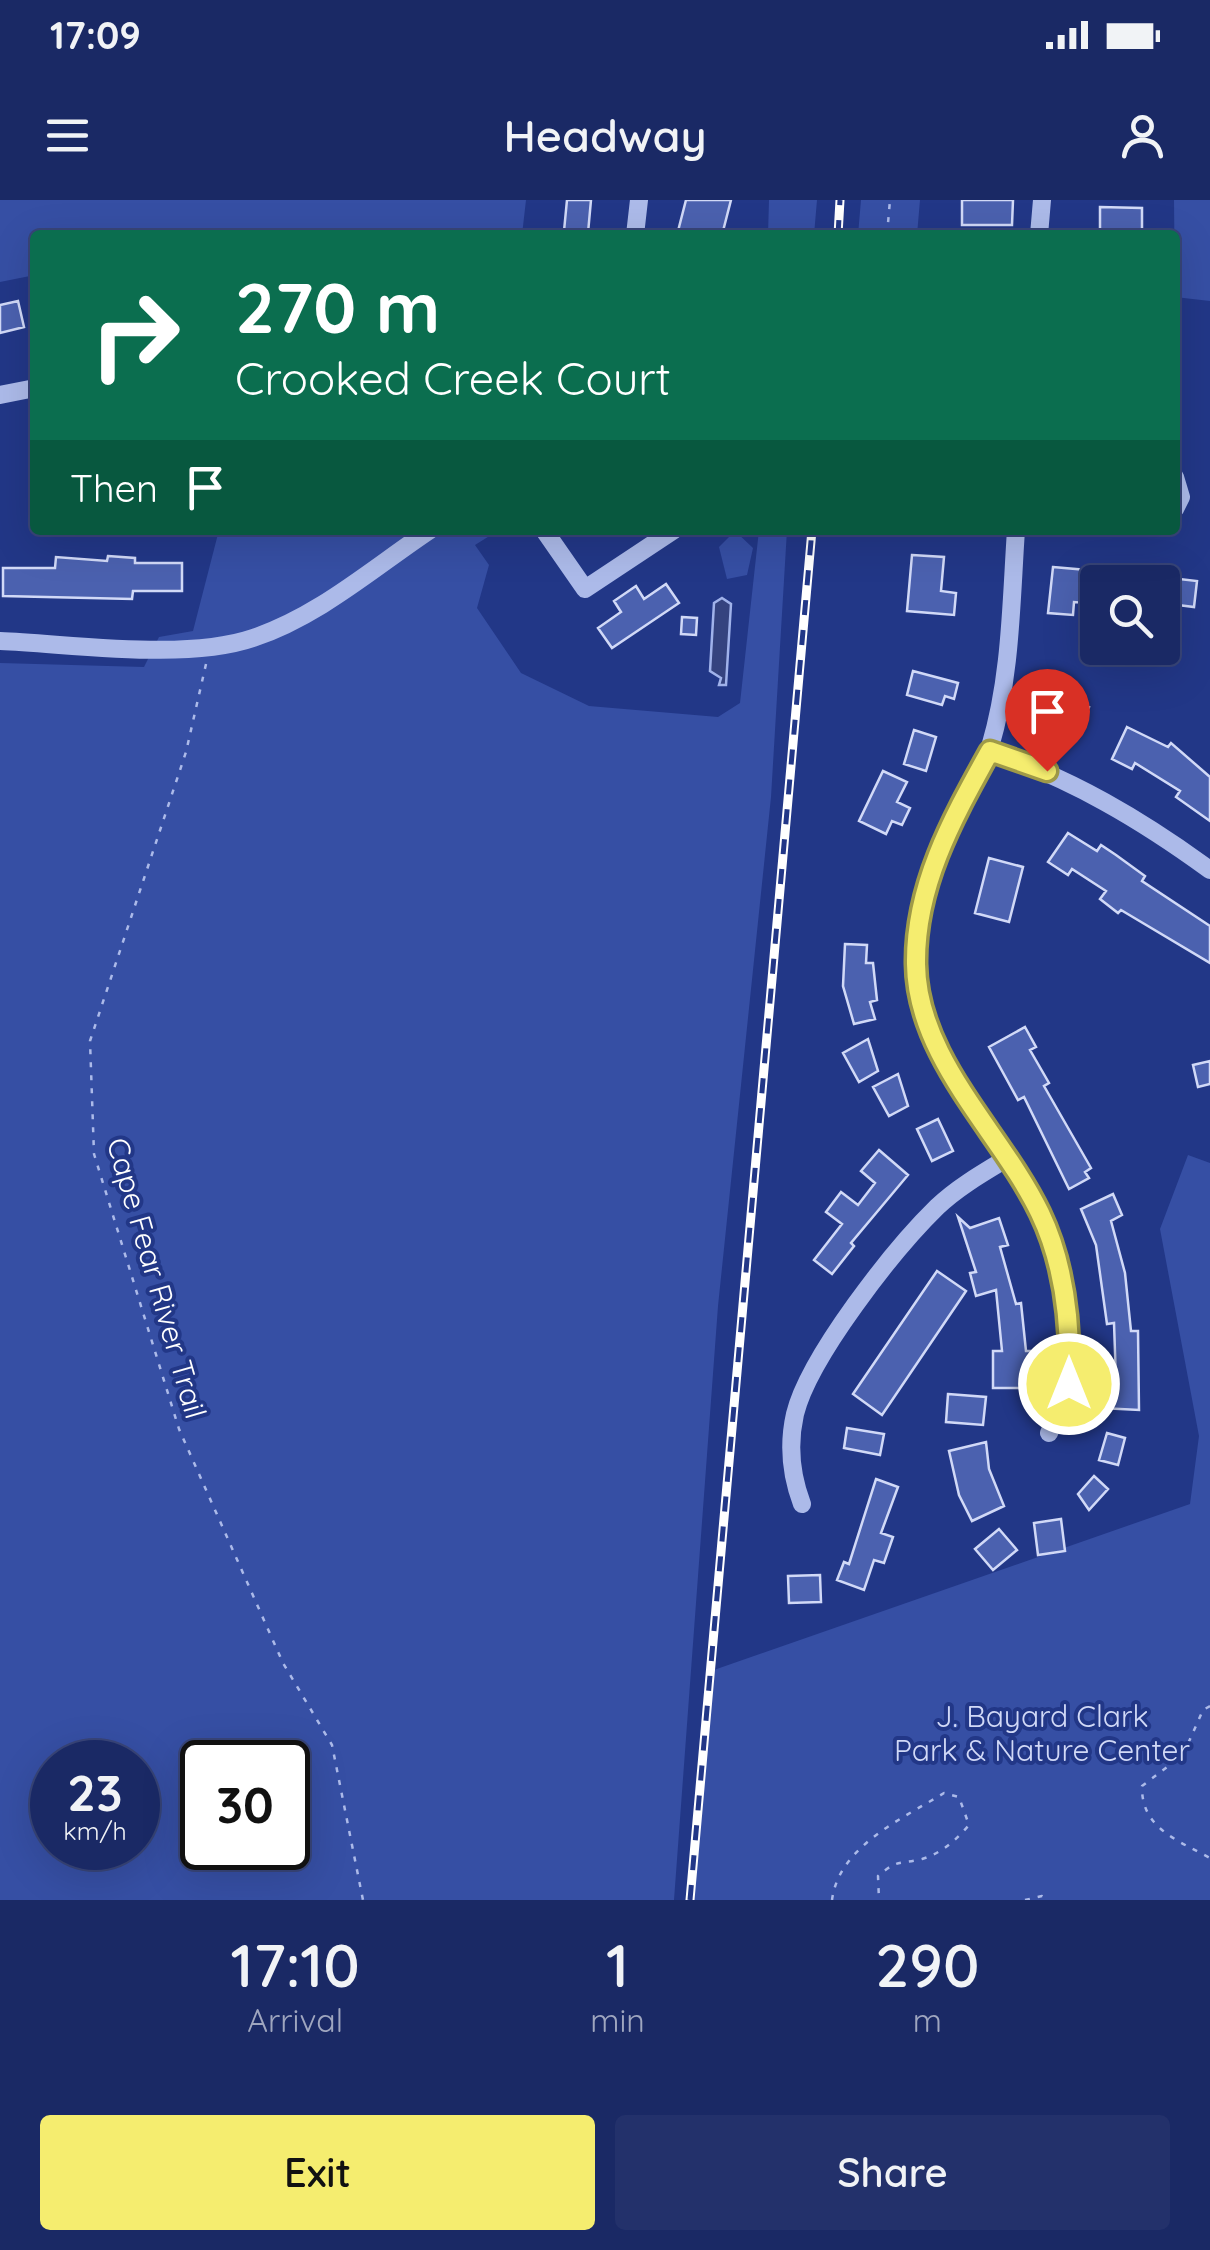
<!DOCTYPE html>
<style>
body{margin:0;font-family:Quicksand,sans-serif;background:#23316b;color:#f1f3f6;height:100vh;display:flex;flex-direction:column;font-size:38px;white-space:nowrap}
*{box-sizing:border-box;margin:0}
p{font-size:32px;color:#9fa6bf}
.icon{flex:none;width:55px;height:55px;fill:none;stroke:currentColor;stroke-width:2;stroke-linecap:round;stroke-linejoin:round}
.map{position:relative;height:1700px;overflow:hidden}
.panel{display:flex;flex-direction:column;background:#1a2965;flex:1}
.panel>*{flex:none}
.hud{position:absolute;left:30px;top:30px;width:1150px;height:305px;border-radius:10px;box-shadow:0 10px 40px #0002,0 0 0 2px #384579;background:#0b6e4f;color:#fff;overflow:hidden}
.buttons{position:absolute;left:1080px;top:365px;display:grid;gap:20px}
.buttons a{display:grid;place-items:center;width:100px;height:100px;border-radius:10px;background:#1a2965;box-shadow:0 10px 40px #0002,0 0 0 2px #384579;font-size:50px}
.speed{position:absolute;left:30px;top:1540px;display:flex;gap:20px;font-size:50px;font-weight:700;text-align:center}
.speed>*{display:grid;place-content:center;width:130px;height:130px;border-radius:50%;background:#1a2965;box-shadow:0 10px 40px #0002,0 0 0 2px #384579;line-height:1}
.speed small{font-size:25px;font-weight:400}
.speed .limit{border:5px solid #111;border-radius:15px;background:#fff;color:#111}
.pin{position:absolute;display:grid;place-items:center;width:85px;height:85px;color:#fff;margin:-102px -42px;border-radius:50% 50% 50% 0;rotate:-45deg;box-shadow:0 0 10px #0007}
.pin .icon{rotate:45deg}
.me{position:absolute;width:110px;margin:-55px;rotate:0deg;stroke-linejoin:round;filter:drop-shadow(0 0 8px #0008)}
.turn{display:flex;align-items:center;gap:35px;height:210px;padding:0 40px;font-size:45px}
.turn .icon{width:130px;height:130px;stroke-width:2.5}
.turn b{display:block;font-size:70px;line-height:85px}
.then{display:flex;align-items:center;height:95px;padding:0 40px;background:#0003;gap:20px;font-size:38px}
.eta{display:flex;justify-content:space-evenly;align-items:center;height:170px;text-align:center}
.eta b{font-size:60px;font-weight:600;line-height:70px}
.action{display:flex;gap:20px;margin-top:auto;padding:20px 40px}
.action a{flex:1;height:115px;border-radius:10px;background:#f5ed6f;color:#111;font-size:40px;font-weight:600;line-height:115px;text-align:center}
.action a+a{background:#23316b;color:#f1f3f6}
.status{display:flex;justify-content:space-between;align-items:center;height:70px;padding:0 50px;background:#1a2965;direction:ltr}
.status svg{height:28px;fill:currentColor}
header{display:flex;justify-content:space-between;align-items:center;height:130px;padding:0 40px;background:#1a2965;font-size:45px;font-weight:600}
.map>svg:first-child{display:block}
.green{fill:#364fa4;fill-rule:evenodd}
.water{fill:#35437f;stroke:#a0b2ea;stroke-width:2.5}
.building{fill:#4b61af;stroke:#d1d9f7;stroke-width:2.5}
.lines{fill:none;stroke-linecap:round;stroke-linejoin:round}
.path{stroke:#acbae9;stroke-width:2.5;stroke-dasharray:5 8;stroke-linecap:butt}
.minor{stroke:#acbae9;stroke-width:18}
.rail-casing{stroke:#fff;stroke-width:9}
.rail{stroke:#223787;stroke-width:5;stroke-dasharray:15;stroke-linecap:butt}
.route-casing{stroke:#9f9a48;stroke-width:25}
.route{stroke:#f5ed6f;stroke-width:18}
.labels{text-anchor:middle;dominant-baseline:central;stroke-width:8;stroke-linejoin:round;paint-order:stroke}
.street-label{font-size:30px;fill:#fff;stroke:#223787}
.park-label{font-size:30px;fill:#d1d9f7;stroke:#223787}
</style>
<div class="status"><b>17:09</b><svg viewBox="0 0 49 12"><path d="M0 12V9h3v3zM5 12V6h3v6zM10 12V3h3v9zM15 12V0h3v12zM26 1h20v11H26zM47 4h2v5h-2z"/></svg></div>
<header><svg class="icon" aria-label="menu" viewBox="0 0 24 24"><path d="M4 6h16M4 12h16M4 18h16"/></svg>Headway<svg class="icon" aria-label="person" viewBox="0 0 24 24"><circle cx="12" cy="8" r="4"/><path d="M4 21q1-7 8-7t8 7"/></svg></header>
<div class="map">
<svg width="1210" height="1700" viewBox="0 0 1210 1700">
<rect width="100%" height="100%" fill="#223787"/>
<!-- green -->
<path class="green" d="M 0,0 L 526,0 L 522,35 L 35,35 L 35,75 L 0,82 Z
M 769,0 L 817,0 L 814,35 L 768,35 Z
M 861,0 L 920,0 L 917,35 L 858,35 Z
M 1174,0 L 1210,0 L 1210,101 L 1175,97 Z
M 219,330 L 499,330 L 475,345 L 489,365 L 477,408 L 521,473 L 589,506 L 718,517 L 740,503 L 759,330 L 787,330 L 771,597 L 718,1106 L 674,1700 L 0,1700 L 0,463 L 144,467 L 159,437 L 193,431 ZM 52,1562 L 138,1562 L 138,1648 L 52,1648 ZM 202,1562 L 288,1562 L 288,1648 L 202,1648 Z
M 735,331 L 753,348 L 747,375 L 727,379 L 719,347 Z
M 1188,955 L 1210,963 L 1210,1700 L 691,1700 L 711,1471 L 1190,1304 L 1199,1236 L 1160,1029 Z"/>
<!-- water -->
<path class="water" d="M 722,398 L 731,404 L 726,485 L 719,485 L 721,478 L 710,471 L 714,403 Z"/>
<!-- building -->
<path class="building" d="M 567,0 L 591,0 L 588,33 L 564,31 Z
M 686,0 L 731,0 L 722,35 L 677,35 Z
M 962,0 L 1013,0 L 1012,25 L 962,25 Z
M 1100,7 L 1142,8 L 1142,35 L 1100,35 Z
M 18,101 L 24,127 L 0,133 L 0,105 Z
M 912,355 L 944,357 L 941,391 L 956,393 L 954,415 L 907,411 Z
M 108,356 L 135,358 L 135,363 L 182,363 L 182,391 L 133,391 L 132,399 L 3,396 L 3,368 L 55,368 L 56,357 L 107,361 Z
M 1053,367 L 1098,371 L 1098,404 L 1074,402 L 1073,415 L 1048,413 Z
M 1162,377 L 1197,381 L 1194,407 L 1162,403 Z
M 666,384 L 679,403 L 612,448 L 598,428 L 621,412 L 614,401 L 636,386 L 644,399 Z
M 682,417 L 697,418 L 696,435 L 681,434 Z
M 913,471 L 958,483 L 954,499 L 945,496 L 942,505 L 907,495 Z
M 1038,484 L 1089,507 L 1077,531 L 1064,525 L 1059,536 L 1038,526 L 1042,516 L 1027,509 Z
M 1127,527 L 1168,547 L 1171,543 L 1210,577 L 1210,621 L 1176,597 L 1180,591 L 1135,563 L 1132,569 L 1112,559 Z
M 914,530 L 936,537 L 926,571 L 904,564 Z
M 883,571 L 907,582 L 897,602 L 910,608 L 902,625 L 892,621 L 886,634 L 859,621 Z
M 1068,633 L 1097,651 L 1101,645 L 1116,655 L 1145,676 L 1142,681 L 1210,726 L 1210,763 L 1121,710 L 1118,713 L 1100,699 L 1106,691 L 1072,669 L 1068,675 L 1048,662 Z
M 989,658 L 1023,667 L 1009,722 L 975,713 Z
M 845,744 L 867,745 L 866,763 L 873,763 L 877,800 L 870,802 L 875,819 L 854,824 L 843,786 Z
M 1025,827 L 1036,847 L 1030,850 L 1049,883 L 1044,886 L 1091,968 L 1085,972 L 1089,978 L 1069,989 L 1024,897 L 1018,900 L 989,847 Z
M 868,839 L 878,871 L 859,882 L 843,853 Z
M 1210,861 L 1210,884 L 1198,887 L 1193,865 Z
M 898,874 L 908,906 L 889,916 L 873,887 Z
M 938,919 L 953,951 L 932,961 L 917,929 Z
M 879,950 L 908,975 L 851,1043 L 854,1046 L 832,1074 L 814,1060 L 842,1024 L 826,1012 L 841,992 L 858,1005 L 875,983 L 861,971 Z
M 1113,994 L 1122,1015 L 1111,1021 L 1125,1073 L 1131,1131 L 1138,1131 L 1139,1210 L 1101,1208 L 1103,1180 L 1116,1181 L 1114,1123 L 1107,1124 L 1096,1045 L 1081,1009 Z
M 958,1017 L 970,1028 L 999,1018 L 1008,1045 L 1000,1047 L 1016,1104 L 1021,1103 L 1026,1151 L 1031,1151 L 1031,1176 L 1024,1176 L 1024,1188 L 993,1188 L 993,1151 L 1002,1151 L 996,1090 L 976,1096 L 970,1073 L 976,1072 Z
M 937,1071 L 966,1091 L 882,1215 L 853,1194 Z
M 948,1194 L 986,1197 L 983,1225 L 946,1222 Z
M 847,1228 L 884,1234 L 880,1255 L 844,1248 Z
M 1107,1233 L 1125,1238 L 1118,1265 L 1099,1260 Z
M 986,1242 L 989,1269 L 1004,1306 L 972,1321 L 959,1295 L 949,1251 Z
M 1094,1276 L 1108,1289 L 1089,1310 L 1078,1294 Z
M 876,1279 L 898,1287 L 881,1333 L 893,1337 L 884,1363 L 874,1360 L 864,1390 L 837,1380 L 844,1362 L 849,1364 Z
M 1061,1319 L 1065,1351 L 1038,1355 L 1034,1323 Z
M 999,1329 L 1017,1350 L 993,1370 L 975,1349 Z
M 820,1375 L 821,1402 L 789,1403 L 788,1376 Z"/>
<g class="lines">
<!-- path -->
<path class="path" d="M 887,35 L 890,0
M 206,464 L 186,552 L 90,841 L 94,954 L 179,1229 L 283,1463 L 332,1545 L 363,1700
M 1210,1506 L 1203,1510 L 1183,1555 L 1142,1586 C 1141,1628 1177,1640 1210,1658
M 832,1700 C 839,1646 902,1619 944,1593 L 959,1597 L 969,1625 C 956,1640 942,1653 922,1659 C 899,1665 899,1658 878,1676 L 879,1700
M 1025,1700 L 1042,1696 L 1049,1700"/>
<!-- minor -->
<path class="minor" d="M 635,35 L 639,0
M 1039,35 L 1042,0
M 0,195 L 35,188
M 1175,277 L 1181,297 L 1175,309
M 544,330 L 585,389 L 674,330
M 1016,330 C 1011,403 1011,477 990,547 C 982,575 961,601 948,627 C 922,679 907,747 921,804 C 940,882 1007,942 1040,1014 C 1054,1044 1061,1076 1066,1109 C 1073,1155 1070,1191 1049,1233
M 0,441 C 73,444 186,461 253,438 C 319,416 373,368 430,330
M 990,551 C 1072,579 1140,619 1210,670
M 802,1304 C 791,1275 788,1245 795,1214 C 809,1157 894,1049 937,1007 C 957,988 981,974 1006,959"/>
<!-- rail casing -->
<g class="rail-casing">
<path id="rail" d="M 838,35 L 840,0
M 690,1700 L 812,330"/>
</g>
<!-- rail -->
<use href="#rail" class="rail"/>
</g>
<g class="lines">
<!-- route casing -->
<g class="route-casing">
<path id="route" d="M 1047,571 L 990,551 C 953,618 915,685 916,764 C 917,859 1001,932 1040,1013 C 1065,1065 1071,1126 1069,1184"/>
</g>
<!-- route -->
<use href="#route" class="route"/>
</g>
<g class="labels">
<!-- street labels -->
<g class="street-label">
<text transform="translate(157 1078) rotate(74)">Cape Fear River Trail</text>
</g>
<!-- park labels -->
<g class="park-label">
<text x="1042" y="1516">J. Bayard Clark<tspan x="1042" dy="34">Park &amp; Nature Center</tspan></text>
</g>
</g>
</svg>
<div class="buttons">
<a><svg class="icon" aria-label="search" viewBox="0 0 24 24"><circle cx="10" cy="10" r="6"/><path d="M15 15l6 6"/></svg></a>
</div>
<div class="speed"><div>23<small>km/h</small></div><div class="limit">30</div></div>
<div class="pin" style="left:1047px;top:571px;background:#d93025"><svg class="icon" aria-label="arrive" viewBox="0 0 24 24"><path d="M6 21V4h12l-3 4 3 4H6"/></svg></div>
<svg class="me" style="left:1069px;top:1184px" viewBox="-20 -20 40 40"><circle r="17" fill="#f5ed6f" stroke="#fff" stroke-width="3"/><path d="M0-11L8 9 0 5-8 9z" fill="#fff"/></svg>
<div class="hud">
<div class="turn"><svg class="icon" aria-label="right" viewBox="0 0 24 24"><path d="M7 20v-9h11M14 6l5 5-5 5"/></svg><div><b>270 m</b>Crooked Creek Court</div></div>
<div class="then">Then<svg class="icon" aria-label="arrive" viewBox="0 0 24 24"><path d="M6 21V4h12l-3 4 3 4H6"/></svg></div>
</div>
</div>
<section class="panel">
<div class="eta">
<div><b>17:10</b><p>Arrival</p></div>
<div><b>1</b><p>min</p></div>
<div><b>290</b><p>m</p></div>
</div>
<div class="action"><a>Exit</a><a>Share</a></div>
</section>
